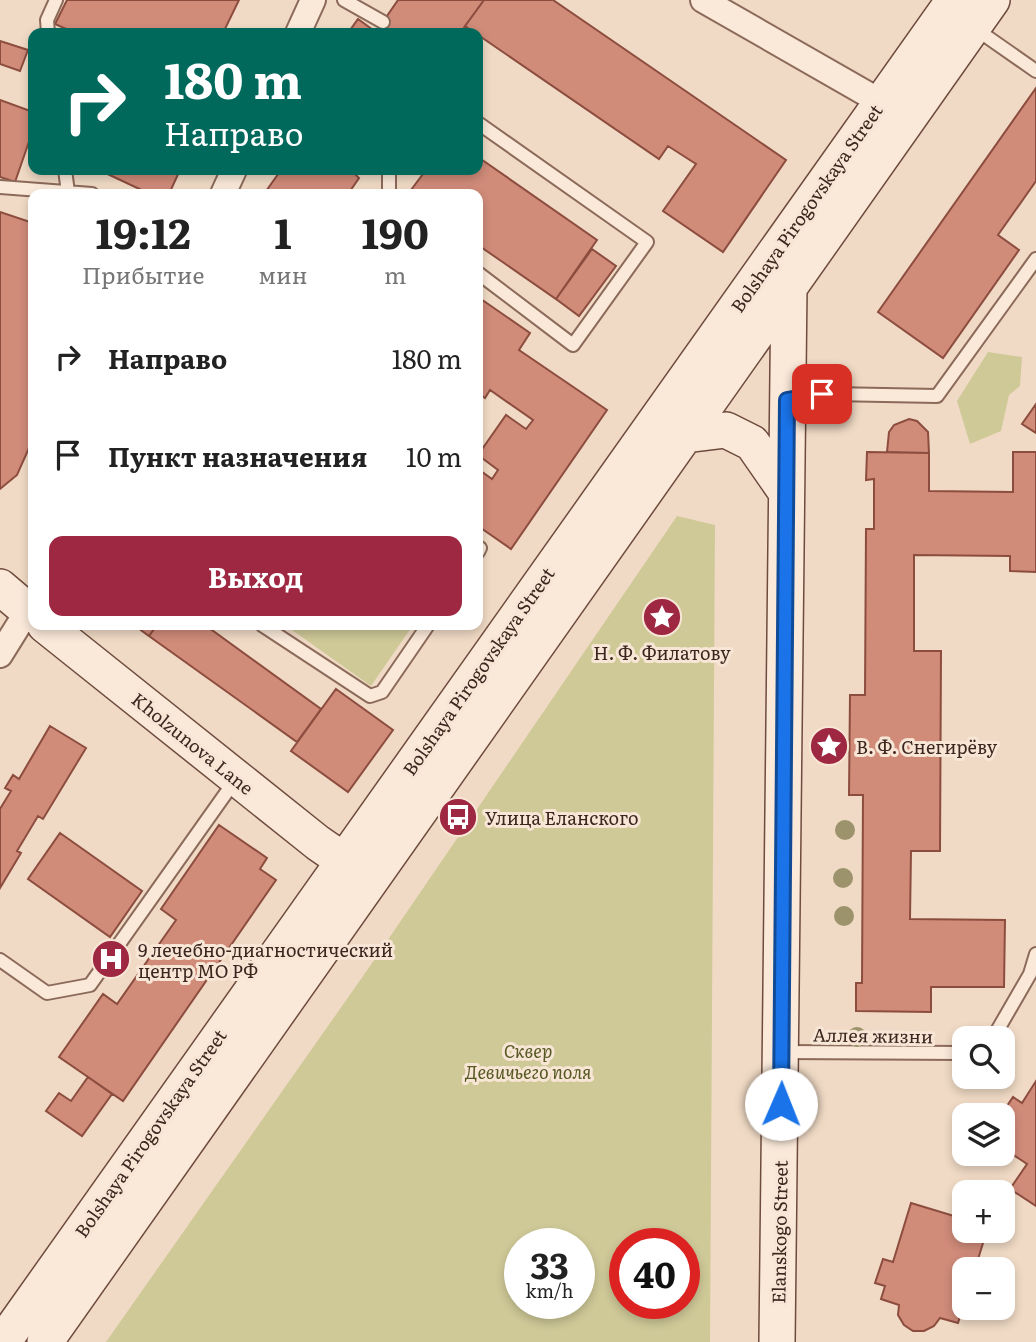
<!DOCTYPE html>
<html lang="ru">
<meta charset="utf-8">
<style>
body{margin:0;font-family:Literata,serif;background:#f6f6f6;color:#222;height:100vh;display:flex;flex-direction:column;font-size:26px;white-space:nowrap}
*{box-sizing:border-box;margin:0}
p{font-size:23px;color:#767676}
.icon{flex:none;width:38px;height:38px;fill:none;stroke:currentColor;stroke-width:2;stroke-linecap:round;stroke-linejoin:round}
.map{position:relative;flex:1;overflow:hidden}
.details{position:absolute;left:28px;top:189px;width:455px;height:441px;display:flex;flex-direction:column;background:#fff;border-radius:14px;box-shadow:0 4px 10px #0003}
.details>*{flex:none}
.hud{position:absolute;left:28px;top:28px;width:455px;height:147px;border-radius:14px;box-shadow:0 4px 10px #0003;background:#00695c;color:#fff;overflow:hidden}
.tools{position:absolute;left:952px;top:1026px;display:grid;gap:14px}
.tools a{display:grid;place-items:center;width:63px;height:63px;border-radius:14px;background:#fff;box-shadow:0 4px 10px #0003;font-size:35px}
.speed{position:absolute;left:504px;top:1228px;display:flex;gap:14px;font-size:35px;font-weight:700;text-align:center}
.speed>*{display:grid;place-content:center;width:91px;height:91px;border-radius:50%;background:#fff;box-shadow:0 4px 10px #0003;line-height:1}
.speed small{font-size:18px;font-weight:400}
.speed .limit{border:10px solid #d22;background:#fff;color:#111}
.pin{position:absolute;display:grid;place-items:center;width:60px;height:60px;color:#fff;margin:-30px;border-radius:14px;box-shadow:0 4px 10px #0006}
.me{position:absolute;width:77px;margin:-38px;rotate:1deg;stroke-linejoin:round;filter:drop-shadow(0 0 5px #0008)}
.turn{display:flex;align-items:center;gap:24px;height:147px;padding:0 21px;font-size:32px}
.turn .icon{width:91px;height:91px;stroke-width:2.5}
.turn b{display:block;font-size:49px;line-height:60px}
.eta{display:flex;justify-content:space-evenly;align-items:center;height:119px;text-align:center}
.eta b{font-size:42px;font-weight:700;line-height:49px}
.action{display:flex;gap:14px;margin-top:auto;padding:14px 21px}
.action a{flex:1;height:80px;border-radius:14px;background:#9e2742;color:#fff;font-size:28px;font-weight:700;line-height:80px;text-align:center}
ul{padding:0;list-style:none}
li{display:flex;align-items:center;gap:21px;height:98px;padding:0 21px}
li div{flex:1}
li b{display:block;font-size:26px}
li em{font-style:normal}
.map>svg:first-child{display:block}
.green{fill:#cfc998;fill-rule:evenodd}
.building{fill:#d08b79;stroke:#8c4d3f;stroke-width:2}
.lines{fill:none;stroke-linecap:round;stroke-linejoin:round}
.lane-casing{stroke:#8c6a5a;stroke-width:16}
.street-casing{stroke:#8c6a5a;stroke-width:28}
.secondary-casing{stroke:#6e4b3d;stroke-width:38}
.lane{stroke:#fae9d9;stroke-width:12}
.street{stroke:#fae9d9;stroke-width:24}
.secondary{stroke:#fae9d9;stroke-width:35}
.tree{fill:#9c936c}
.route-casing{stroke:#114b97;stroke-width:18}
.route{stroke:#1a73e8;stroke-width:12}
.labels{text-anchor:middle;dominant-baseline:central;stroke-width:6;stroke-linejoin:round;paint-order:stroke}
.street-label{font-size:18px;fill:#3c261f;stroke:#f7e6d5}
.poi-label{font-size:18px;fill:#3c261f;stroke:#f7e6d5;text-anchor:start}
.park-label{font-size:18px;font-style:italic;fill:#575924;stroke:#f7e6d5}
</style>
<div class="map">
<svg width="1036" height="1342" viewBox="0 0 1036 1342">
<rect width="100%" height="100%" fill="#f0dac5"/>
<!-- green -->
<path class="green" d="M 988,352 L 1022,357 L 1020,386 L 1009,395 L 1001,431 L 970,444 L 957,401 Z
M 677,516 L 715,525 L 710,1342 L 106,1342 L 368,969 ZM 520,1244 L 579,1244 L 579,1304 L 520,1304 ZM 625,1244 L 684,1244 L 684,1304 L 625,1304 Z
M 285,625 L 413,625 L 371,686 Z"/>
<!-- building -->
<path class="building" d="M 67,0 L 239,0 L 223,33 L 75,33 L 55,24 Z
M 398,0 L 484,0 L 460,33 L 379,33 L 376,32 Z
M 484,0 L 553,0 L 786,160 L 723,252 L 663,211 L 696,164 L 668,146 L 659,159 L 465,26 Z
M 358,19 L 376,32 L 379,33 L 348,33 Z
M 0,41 L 28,50 L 20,71 L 0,64 Z
M 1036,88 L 1036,181 L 998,235 L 1019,250 L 943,358 L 878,312 Z
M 0,100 L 33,112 L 33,130 L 15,182 L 0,177 Z
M 478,157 L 597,240 L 556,299 L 478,245 L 478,194 L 408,194 L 426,170 L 478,170 Z
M 99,170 L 180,170 L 169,194 L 150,194 Z
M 281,170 L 351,170 L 359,178 L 348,194 L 264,194 Z
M 0,212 L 33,223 L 33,439 L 17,475 L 0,489 Z
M 592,249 L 616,266 L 579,316 L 556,299 Z
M 478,297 L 530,333 L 519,350 L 607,410 L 511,549 L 478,526 L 478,469 L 492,479 L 498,470 L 478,455 L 506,415 L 526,429 L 533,420 L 490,390 L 485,398 L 478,393 Z
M 1036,404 L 1036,433 L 1022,424 Z
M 909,419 L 917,421 L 928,432 L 929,453 L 887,452 L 889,432 L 894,425 Z
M 867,452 L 929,453 L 929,491 L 1013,492 L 1013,452 L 1036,452 L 1036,572 L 1010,571 L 1010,556 L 914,555 L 914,651 L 941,651 L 940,851 L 911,851 L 910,919 L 1005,920 L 1004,987 L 931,987 L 931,1012 L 856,1011 L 856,983 L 862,983 L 863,795 L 849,795 L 850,695 L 865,695 L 866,529 L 874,529 L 874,479 L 866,480 Z
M 134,625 L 157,625 L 149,636 Z
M 157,625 L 205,625 L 321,709 L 297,742 L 149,636 Z
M 336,689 L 393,730 L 348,792 L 291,751 Z
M 50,726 L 86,748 L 43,819 L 38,816 L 17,851 L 21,853 L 0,888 L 0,809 L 11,791 L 5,788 L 13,775 L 19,779 Z
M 219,825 L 267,858 L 260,869 L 276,880 L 123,1101 L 59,1057 L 103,994 L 117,1004 L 176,920 L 161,909 Z
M 60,833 L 142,891 L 110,937 L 28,879 Z
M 88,1077 L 112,1094 L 82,1136 L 46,1111 L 59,1093 L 71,1101 Z
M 1036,1081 L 1036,1206 L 1010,1189 L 1027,1164 L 1003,1148 L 1001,1115 L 1013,1097 L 1022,1103 Z
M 911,1203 L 964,1219 L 964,1230 L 987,1230 L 975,1269 L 964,1269 L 964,1307 L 975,1307 L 973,1313 L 962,1310 L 958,1323 L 940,1318 L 934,1326 L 924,1331 L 913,1331 L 904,1325 L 898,1315 L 899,1305 L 881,1299 L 885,1286 L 875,1283 L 883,1259 L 893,1262 Z"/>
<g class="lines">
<!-- lane casing -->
<g class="lane-casing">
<path id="lane" d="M 344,0 L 383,22
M 973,27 L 1036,71
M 48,33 L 47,20 L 56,0
M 478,123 L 647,242 L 573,345 L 478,273
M 65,170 L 68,192
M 0,187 L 92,194
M 389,194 L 389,170
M 791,400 L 831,394 L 937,396 L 1036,259
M 478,552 L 480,548
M 262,625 L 370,696 L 382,692 L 428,625
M 0,960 L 47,993 L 90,985 L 236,779
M 993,1038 L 1030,974 L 1036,954
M 783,1052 L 964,1053"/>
</g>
<!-- street casing -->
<g class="street-casing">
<path id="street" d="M 703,0 L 881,102
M 298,33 L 313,0
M 223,194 L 234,170
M 0,655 L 33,602"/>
</g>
<!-- secondary casing -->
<g class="secondary-casing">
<path id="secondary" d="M 685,435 L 726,430 L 752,443 L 786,492
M 0,587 L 33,615
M 45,625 L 318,843 L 360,872
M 3,1342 L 954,0
M 45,1342 L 992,0
M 777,1342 L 789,285"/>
</g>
<!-- lane -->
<use href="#lane" class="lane"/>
<!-- street -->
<use href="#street" class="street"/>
<!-- secondary -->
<use href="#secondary" class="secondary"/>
</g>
<!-- trees -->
<g class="tree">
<circle cx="845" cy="830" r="10"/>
<circle cx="843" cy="878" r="10"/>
<circle cx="844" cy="916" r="10"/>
<circle cx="857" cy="1037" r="10"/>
</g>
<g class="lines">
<!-- route casing -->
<g class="route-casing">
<path id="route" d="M 781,1104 L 787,400 L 822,394"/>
</g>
<!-- route -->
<use href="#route" class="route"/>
</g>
<!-- icons -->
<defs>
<g id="sight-disc" transform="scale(2.0125)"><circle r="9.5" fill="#9e2742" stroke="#f7e6d5"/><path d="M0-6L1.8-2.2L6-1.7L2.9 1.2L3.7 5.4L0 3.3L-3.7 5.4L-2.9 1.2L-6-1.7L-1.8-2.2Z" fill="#fff"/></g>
<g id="bus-disc" transform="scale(2.0125)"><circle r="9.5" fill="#9e2742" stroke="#f7e6d5"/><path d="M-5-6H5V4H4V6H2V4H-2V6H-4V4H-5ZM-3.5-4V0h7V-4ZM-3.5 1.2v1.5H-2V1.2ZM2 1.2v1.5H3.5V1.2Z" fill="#fff"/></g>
<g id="hospital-disc" transform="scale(2.0125)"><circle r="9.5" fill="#9e2742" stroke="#f7e6d5"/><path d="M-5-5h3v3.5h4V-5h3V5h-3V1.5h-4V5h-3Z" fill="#fff"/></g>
</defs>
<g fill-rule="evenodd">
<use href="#sight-disc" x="662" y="617"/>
<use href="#sight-disc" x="829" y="746"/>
<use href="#bus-disc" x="458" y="817"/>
<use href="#hospital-disc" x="111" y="959"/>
</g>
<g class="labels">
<!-- street labels -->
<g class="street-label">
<text transform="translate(806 208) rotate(-55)">Bolshaya Pirogovskaya Street</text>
<text transform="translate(478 671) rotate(-55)">Bolshaya Pirogovskaya Street</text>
<text transform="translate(193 743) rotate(39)">Kholzunova Lane</text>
<text transform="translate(873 1035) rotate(1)">Аллея жизни</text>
<text transform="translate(150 1133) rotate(-55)">Bolshaya Pirogovskaya Street</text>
<text transform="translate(779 1232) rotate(-89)">Elanskogo Street</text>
</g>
<!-- poi labels -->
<g class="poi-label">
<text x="662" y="652" text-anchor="middle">Н. Ф. Филатову</text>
<text x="856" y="746">В. Ф. Снегирёву</text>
<text x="485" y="817">Улица Еланского</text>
<text x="138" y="949">9 лечебно-диагностический<tspan x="138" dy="21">центр МО РФ</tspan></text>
</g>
<!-- park labels -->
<g class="park-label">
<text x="528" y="1050">Сквер<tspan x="528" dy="21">Девичьего поля</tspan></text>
</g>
</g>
</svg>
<div class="tools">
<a><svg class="icon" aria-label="search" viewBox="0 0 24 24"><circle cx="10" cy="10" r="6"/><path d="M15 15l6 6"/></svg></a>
<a><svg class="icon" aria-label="layers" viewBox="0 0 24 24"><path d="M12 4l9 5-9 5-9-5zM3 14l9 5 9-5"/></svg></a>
<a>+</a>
<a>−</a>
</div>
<div class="speed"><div>33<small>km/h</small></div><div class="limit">40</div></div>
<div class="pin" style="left:822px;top:394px;background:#d93025"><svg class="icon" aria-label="arrive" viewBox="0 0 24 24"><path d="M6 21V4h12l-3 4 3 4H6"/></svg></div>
<svg class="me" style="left:781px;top:1104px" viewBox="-20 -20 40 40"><circle r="19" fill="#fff"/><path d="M0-13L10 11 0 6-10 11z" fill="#1a73e8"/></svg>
<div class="hud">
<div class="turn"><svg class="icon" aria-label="right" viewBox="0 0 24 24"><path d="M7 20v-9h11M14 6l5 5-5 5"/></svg><div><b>180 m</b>Направо</div></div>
</div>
<section class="details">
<div class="eta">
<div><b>19:12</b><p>Прибытие</p></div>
<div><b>1</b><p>мин</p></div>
<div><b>190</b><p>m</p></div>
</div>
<ul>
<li><svg class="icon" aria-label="right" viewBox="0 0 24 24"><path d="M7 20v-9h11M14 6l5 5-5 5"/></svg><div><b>Направо</b></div><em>180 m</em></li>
<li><svg class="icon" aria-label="arrive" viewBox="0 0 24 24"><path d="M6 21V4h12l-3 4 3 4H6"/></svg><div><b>Пункт назначения</b></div><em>10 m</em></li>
</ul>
<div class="action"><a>Выход</a></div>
</section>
</div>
